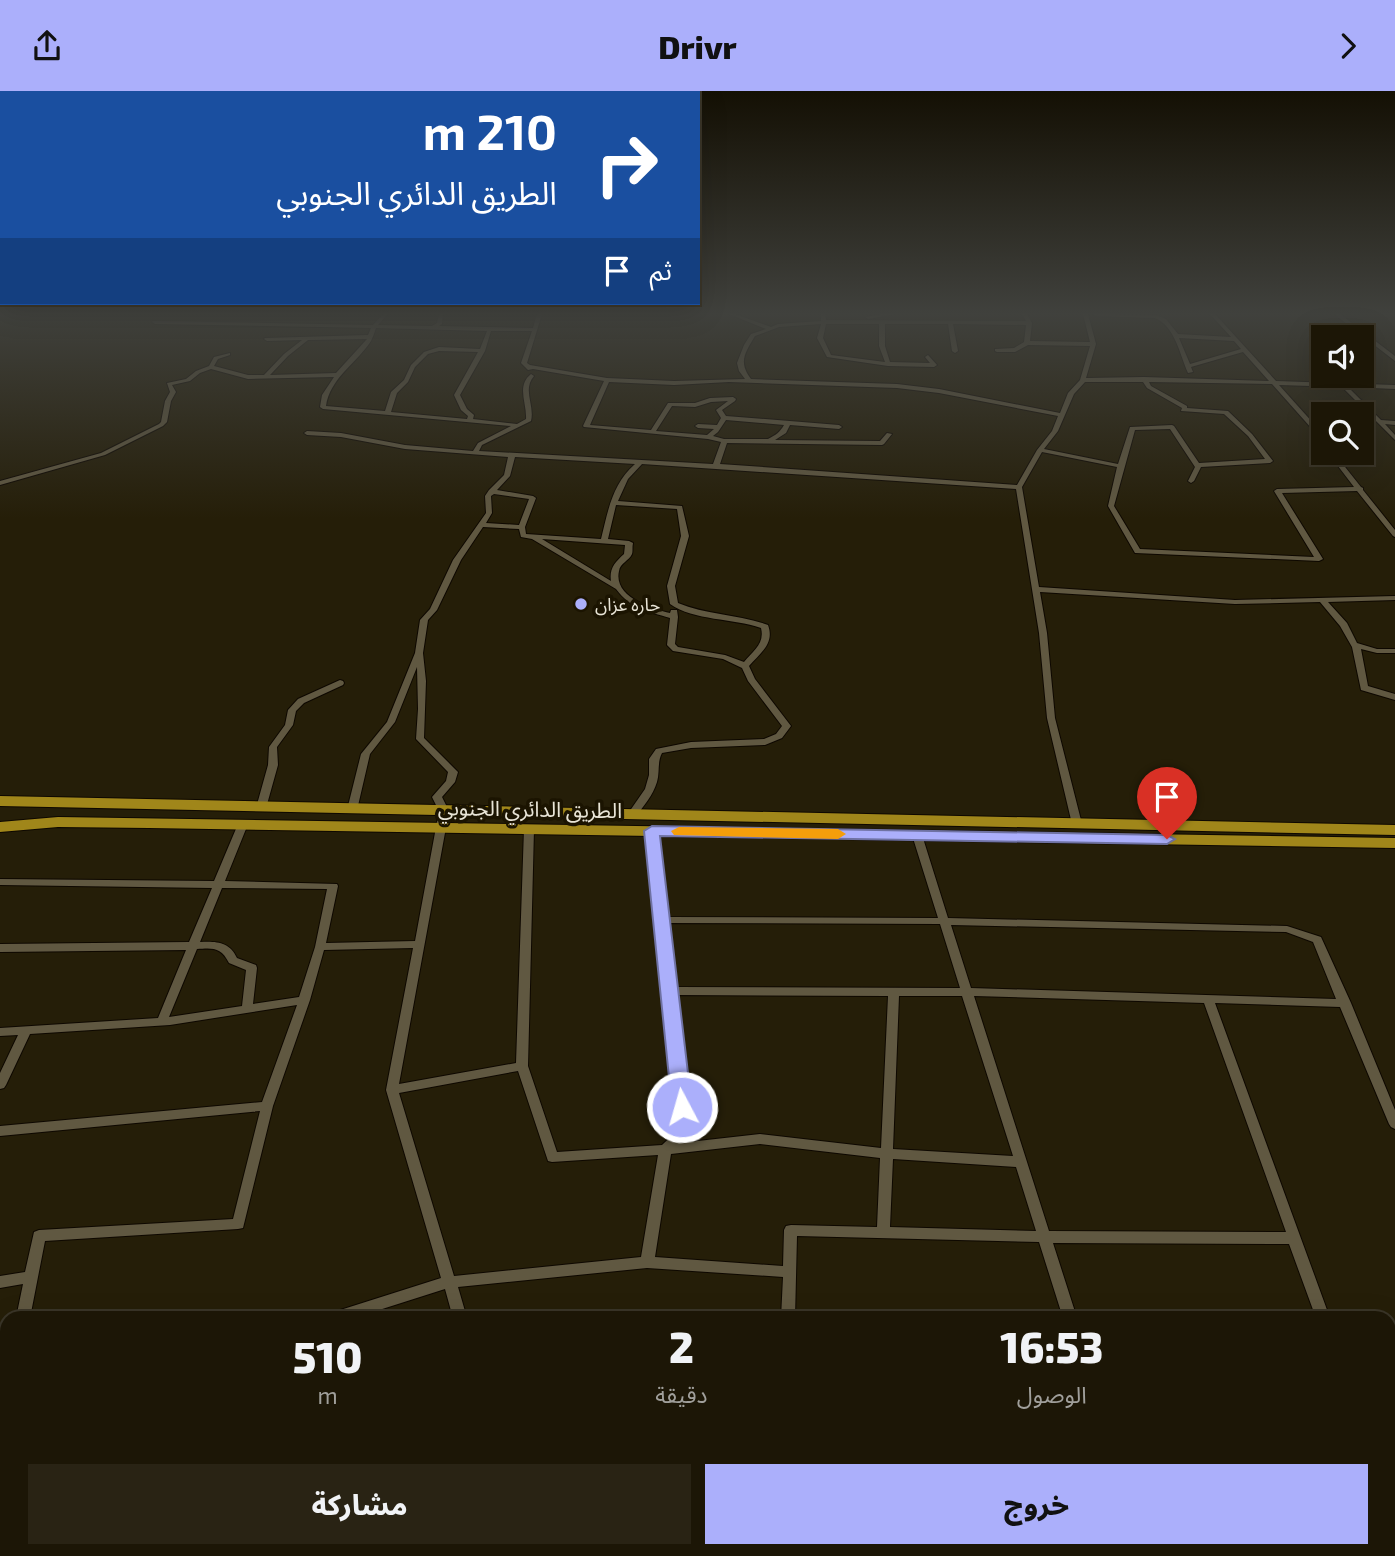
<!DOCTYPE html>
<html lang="ar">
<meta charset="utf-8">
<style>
body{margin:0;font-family:"Exo 2","Noto Sans Arabic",sans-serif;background:#292314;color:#f1f3f6;direction:rtl;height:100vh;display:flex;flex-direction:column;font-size:26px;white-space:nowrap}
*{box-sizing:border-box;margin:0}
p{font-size:23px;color:#a09f9b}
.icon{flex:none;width:38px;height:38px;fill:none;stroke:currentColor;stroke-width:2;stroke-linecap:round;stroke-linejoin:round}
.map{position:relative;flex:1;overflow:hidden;direction:ltr}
.drawer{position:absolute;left:0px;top:1220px;width:1396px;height:247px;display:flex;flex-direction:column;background:#1c1606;border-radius:21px 21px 0 0;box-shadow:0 7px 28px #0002,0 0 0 2px #3a3528;direction:rtl}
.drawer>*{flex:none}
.banner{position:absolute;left:0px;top:0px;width:700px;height:214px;box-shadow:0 7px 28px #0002,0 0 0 2px #3a3528;direction:rtl;background:#1a4fa0;color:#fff;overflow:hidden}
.tools{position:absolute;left:1311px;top:234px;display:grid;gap:14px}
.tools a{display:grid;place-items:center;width:63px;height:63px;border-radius:0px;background:#1c1606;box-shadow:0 7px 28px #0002,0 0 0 2px #3a3528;font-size:35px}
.pin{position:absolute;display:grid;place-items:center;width:60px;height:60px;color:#fff;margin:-72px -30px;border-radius:50% 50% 50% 0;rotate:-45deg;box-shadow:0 0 7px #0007}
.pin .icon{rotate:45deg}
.me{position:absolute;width:77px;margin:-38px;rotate:354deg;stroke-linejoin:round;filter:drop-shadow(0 0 5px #0008)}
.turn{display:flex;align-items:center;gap:24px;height:147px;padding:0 28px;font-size:32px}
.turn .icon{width:91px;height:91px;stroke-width:2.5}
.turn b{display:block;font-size:49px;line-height:60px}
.then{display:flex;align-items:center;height:66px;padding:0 28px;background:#0003;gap:14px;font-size:26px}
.eta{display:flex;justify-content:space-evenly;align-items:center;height:119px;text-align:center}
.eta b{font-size:42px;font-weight:800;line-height:49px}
.cta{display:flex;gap:14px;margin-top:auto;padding:14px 28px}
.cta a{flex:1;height:80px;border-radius:0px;background:#abaffb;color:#111;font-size:28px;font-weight:800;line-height:80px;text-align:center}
.cta a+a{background:#292314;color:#f1f3f6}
header{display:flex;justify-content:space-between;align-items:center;height:91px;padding:0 28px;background:#abaffb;color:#111;font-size:32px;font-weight:800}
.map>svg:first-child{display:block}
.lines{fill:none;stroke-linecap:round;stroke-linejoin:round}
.street-casing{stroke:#0e0800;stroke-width:2}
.primary-casing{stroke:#0e0800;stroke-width:2}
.street{fill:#605841;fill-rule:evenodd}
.primary{fill:#a0861a;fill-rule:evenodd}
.route{fill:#abaffb;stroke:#6f72a3;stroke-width:2}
.slow{fill:#f59e0b}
.poi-dot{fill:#abaffb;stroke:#1b1401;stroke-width:2.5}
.labels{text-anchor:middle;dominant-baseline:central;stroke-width:7;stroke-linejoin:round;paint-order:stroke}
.far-poi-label{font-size:18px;fill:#e9e5d7;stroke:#1b1401;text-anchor:start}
.street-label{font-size:21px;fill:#e9e5d7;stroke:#1b1401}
</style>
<header><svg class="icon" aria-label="forward" viewBox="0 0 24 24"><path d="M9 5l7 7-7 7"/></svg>Drivr<svg class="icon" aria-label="share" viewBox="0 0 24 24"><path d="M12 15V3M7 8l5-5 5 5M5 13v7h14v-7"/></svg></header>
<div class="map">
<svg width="1395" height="1465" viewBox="0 0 1395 1465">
<rect width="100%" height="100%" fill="#251e08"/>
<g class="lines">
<!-- street casing -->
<g class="street-casing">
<path id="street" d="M 383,223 L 388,223 L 378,234 L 432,235 L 437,232 L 439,223 L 443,223 L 442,233 L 439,235 L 533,237 L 537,223 L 542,223 L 527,272 L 530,274 L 607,287 L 674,290 L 745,288 L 739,280 L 737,272 L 744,254 L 751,243 L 766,238 L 729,223 L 735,223 L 771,236 L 778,233 L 821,230 L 821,223 L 825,223 L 826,229 L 1026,230 L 1022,223 L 1027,223 L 1032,232 L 1030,250 L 1090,251 L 1083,223 L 1088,223 L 1096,253 L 1086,287 L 1144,286 L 1269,290 L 1243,261 L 1191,276 L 1193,281 L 1188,282 C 1180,264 1175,235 1155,227 L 1095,225 L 1092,223 L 1156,224 L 1166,228 L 1178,243 L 1231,246 L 1210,223 L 1215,223 L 1276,290 L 1395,294 L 1395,298 L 1348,296 L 1381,329 L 1395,330 L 1395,334 L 1385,333 L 1395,344 L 1395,349 L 1342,296 L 1279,294 L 1323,343 L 1323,349 L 1321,348 L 1272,293 L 1149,291 L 1151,295 L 1187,315 L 1187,317 L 1228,320 L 1252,343 L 1273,370 L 1270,372 L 1201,376 L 1194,390 L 1191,392 L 1188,390 L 1195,376 L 1170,338 L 1135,339 L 1114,415 L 1140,458 L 1314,466 L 1274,400 L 1277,398 L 1354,396 L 1328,362 L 1334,362 L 1361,396 L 1363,397 L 1363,399 L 1395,439 L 1395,446 L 1393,445 L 1357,400 L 1282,402 L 1323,468 L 1319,470 L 1135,462 L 1108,415 L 1117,376 L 1042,361 L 1022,396 L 1039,496 L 1235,509 L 1395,505 L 1395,509 L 1328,511 L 1347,532 L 1357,552 L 1377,558 L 1395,558 L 1395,562 L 1377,562 L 1361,558 L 1368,595 L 1395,603 L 1395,609 L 1361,599 L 1352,556 L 1340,535 L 1320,511 L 1235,513 L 1040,501 L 1047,542 L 1055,627 L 1082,733 L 1080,735 L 1074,735 L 1072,733 L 1047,627 L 1039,542 L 1016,398 L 642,373 L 628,388 L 618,410 L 682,415 L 689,445 L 675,495 L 678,512 C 706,524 738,523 768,534 C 775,553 760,562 749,575 L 755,588 L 791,635 L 782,647 L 765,654 L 691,657 L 662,662 C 657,671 660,681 657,691 C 653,704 644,715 635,726 L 629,726 L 627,724 L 645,698 L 649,684 L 649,668 L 656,658 L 691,651 L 764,648 L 776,643 L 782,635 L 748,590 L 742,577 L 723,568 L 673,560 L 667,554 L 670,527 C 647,520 631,518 616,498 L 532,448 L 521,446 L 519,438 L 483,436 L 461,469 L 437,519 L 428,529 L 423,562 L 426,590 L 424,647 L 458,681 L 455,691 L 442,706 L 449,720 L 399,993 L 516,972 L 524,738 L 526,736 L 529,735 L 534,738 L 528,975 L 557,1061 L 662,1054 L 679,1038 L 647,740 L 649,738 L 652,737 L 657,740 L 667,826 L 938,827 L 912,744 L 917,741 L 922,744 L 948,827 L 1287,835 L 1321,846 L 1351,912 L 1395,1019 L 1395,1038 L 1391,1036 L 1389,1033 L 1340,916 L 1215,912 L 1330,1227 L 1316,1227 L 1289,1153 L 1053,1152 L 1077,1227 L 1063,1227 L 1039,1151 L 797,1145 L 795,1227 L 781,1227 L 783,1186 L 647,1177 L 458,1196 L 467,1227 L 453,1227 L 445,1198 L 354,1227 L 327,1227 L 329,1223 L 334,1221 L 441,1187 L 386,999 L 413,857 L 324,859 L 310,909 L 273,1015 L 243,1137 L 238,1138 L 45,1150 L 30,1227 L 16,1227 L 23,1193 L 0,1197 L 0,1185 L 25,1181 L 34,1141 L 39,1139 L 233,1128 L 260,1020 L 0,1045 L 0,1035 L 262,1011 L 297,914 L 170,934 L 30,943 L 6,994 L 4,997 L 0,998 L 0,982 L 18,944 L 0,945 L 0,937 L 158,927 L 186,859 L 0,861 L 0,853 L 189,851 L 212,797 L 0,794 L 0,788 L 214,790 L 238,733 L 243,730 L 248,733 L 225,790 L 337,793 L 338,795 L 326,852 L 415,850 L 439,720 L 432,706 L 446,690 L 448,681 L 416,648 L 418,618 L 417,576 L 395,631 L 370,663 L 357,719 L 352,722 L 347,719 L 361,663 L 387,631 L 415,562 L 420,529 L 430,518 L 453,469 L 486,422 L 485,405 L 489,399 L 504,384 L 508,366 L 405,358 L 341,346 L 307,344 L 304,342 L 307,340 L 341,342 L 405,354 L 473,360 L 478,352 L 511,335 L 323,318 L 320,316 L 322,304 L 334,286 L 248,288 L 211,278 L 200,282 L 190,290 L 172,294 L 176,301 L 171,310 L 167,331 L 163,335 L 105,364 L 0,394 L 0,390 L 101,362 L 159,333 L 161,331 L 165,310 L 170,301 L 167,292 L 186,288 L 196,280 L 209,275 L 214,266 L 230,262 L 230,264 L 218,268 L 214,275 L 248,284 L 264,284 L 284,263 L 302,249 L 267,250 L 264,248 L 265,247 L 368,244 L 371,237 L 155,233 L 152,231 L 153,230 L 373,234 ZM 821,233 L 817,247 L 827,266 L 888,275 L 934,276 L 937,274 L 928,264 L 925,266 L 930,272 L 890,271 L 885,255 L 885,233 L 948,233 L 952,260 L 955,262 L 958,260 L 953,233 L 1026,234 L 1024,251 L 1014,257 L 995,258 L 995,260 L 997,261 L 1015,261 L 1028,254 L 1090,255 L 1080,289 L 1068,302 L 1060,322 L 939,298 L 897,293 L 751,288 C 738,271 745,262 755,245 L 779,236 ZM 826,233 L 879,233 L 879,255 L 885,271 L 831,264 L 823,247 ZM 376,237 L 487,240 L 480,258 L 439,256 L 424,261 L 411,274 L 404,289 L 391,301 L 385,320 L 326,315 C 330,288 354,274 369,253 C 372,249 374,243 376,237 ZM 491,240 L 532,240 L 521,272 L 528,279 L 533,278 L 604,290 L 583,335 L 584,336 L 708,348 L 721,351 L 713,373 L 479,360 L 482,354 L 531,330 C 535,314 522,299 534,285 L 531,283 C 516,295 527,312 526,328 L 517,333 L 473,328 L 474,324 L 467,318 L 460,304 L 485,260 ZM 1179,247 L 1234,250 L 1241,258 L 1190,273 ZM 367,248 L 336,282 L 270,284 L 288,265 L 308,249 ZM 439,260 L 478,261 L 454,304 L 461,319 L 468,325 L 467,328 L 391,321 L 397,302 L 408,291 L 415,276 L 428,263 ZM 609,291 L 674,294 L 729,291 L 897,297 L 939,302 L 1058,325 L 1052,340 L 1037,359 L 1017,394 L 720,373 L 727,352 L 882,354 L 884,353 L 892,343 L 887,342 L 880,350 L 775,349 L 786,342 L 790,334 L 839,338 L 842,336 L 839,334 L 726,325 L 722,319 L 735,310 L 736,308 L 733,306 L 710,307 L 695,312 L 668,312 L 651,339 L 590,334 ZM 1085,291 L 1143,291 L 1147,297 L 1182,317 L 1181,320 L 1224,323 L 1248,345 L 1265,368 L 1199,372 L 1174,335 L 1172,334 L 1130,336 L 1118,373 L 1044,358 L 1058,340 L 1074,303 ZM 728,310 L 716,319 L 721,327 L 717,334 L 698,333 L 695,335 L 698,337 L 714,338 L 707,344 L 656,340 L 672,315 L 695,316 L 711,311 ZM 726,329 L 784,334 C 780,341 776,344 768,348 L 724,348 L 713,345 L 718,341 ZM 515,366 L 635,373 C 612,393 608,420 601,448 L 526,443 L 525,436 L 536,407 L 533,405 L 497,399 L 510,385 ZM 494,403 L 529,408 L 519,434 L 486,432 L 492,422 L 491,405 ZM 616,414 L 677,418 L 681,445 L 667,495 L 670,513 C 694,530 733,527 761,537 C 765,553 753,560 744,571 L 725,564 L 678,556 L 675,553 L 678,526 L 677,519 L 671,519 L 670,522 C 652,518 613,506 619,480 C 620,472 629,470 632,463 C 633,460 632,456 633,452 L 629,450 L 608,448 ZM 542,448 L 625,454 L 624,463 C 615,471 609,478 611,490 ZM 222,797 L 327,798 L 315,856 L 299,906 L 253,913 L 257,877 L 256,874 L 237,867 C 230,851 216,850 200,851 ZM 667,832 L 940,833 L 960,897 L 675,896 ZM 951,834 L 1286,841 L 1313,851 L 1336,908 L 971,897 ZM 197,858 C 213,857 221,856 229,872 L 246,879 L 242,915 L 169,926 ZM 676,904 L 888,905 L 881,1057 L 760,1043 L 680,1052 L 691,1040 ZM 899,905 L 962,905 L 1013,1065 L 893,1058 ZM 974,905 L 1204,912 L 1286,1141 L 1049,1140 ZM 518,980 L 548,1070 L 552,1071 L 658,1064 L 641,1166 L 454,1185 L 399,1002 ZM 760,1053 L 880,1067 L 877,1136 L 791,1134 L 786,1135 L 784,1139 L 783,1175 L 655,1166 L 671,1063 ZM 893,1068 L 1016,1076 L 1036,1140 L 890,1136 Z
M 882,223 L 895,223 L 868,228 L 865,226 Z
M 1334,223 L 1340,223 L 1395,265 L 1395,270 Z
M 340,589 L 343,590 L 344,592 L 343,594 L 304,612 L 296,620 L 293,634 L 277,656 L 278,674 L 266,717 L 264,719 L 258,719 L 256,717 L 268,674 L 269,656 L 285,634 L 288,619 L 298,608 Z
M 1390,1239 L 1395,1239 L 1395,1251 L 1390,1251 Z
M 7,1273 L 7,1295 L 5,1299 L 0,1301 L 0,1279 L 2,1275 Z
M 7,1314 L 7,1328 L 0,1331 L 0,1317 Z
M 0,1391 L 6,1394 L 7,1397 L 7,1421 L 1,1418 L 0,1416 Z
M 1390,1407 L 1395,1409 L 1395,1441 L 1390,1439 Z
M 23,1460 L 40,1460 L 42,1465 L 25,1465 Z
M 127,1460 L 143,1460 L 142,1465 L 126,1465 Z
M 250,1460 L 266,1460 L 265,1465 L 249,1465 Z
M 350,1460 L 420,1460 L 418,1465 L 348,1465 Z
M 500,1460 L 516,1460 L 516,1465 L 500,1465 Z
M 665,1460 L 681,1460 L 683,1465 L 667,1465 Z
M 970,1460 L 986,1460 L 987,1465 L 971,1465 Z
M 1135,1460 L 1151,1460 L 1153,1465 L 1137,1465 Z"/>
</g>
<!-- primary casing -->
<g class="primary-casing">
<path id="primary" d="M 0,705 L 1395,734 L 1395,744 L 0,715 Z
M 58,726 L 1395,747 L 1395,757 L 149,737 L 58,736 L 0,741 L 0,731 Z"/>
</g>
<!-- street -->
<use href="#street" class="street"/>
<!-- primary -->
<use href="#primary" class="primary"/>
</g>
<!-- sky -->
<linearGradient id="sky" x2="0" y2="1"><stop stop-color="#141004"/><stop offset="0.52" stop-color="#40413d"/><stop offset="1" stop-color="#40413d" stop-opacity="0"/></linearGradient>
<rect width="1395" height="428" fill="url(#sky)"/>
<!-- route -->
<path class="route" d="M 652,735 L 1167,744 L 1175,748 L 1167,753 L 660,745 L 692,1016 L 689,1022 L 682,1024 L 675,1022 L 672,1016 L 644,740 Z"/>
<!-- slow -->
<path class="slow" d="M 679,736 L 838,738 L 846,743 L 838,748 L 674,744 L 671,740 Z"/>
<!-- markers -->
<circle class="poi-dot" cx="581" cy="513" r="7"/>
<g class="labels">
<!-- far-poi labels -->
<g class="far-poi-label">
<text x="595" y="513">حاره عزان</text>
</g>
<!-- street labels -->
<g class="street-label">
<text transform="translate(530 717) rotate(1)">الطريق الدائري الجنوبي</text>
</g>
</g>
</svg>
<div class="tools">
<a><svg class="icon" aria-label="sound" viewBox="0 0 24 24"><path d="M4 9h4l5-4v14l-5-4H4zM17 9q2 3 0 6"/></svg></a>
<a><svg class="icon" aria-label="search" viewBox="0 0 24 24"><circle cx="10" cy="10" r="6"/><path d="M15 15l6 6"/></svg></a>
</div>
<div class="pin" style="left:1167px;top:748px;background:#d93025"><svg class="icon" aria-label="arrive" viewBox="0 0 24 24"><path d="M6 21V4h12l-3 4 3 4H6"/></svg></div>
<svg class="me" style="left:682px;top:1016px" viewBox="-20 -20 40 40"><circle r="17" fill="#abaffb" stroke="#fff" stroke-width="3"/><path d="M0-11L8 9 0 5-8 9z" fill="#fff"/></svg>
<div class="banner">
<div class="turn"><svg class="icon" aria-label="right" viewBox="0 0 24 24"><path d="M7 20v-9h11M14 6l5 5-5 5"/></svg><div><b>210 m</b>الطريق الدائري الجنوبي</div></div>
<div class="then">ثم<svg class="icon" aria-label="arrive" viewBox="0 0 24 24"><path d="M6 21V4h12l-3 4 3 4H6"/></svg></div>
</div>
<section class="drawer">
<div class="eta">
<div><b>16:53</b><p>الوصول</p></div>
<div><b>2</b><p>دقيقة</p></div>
<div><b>510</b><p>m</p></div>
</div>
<div class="cta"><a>خروج</a><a>مشاركة</a></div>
</section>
</div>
